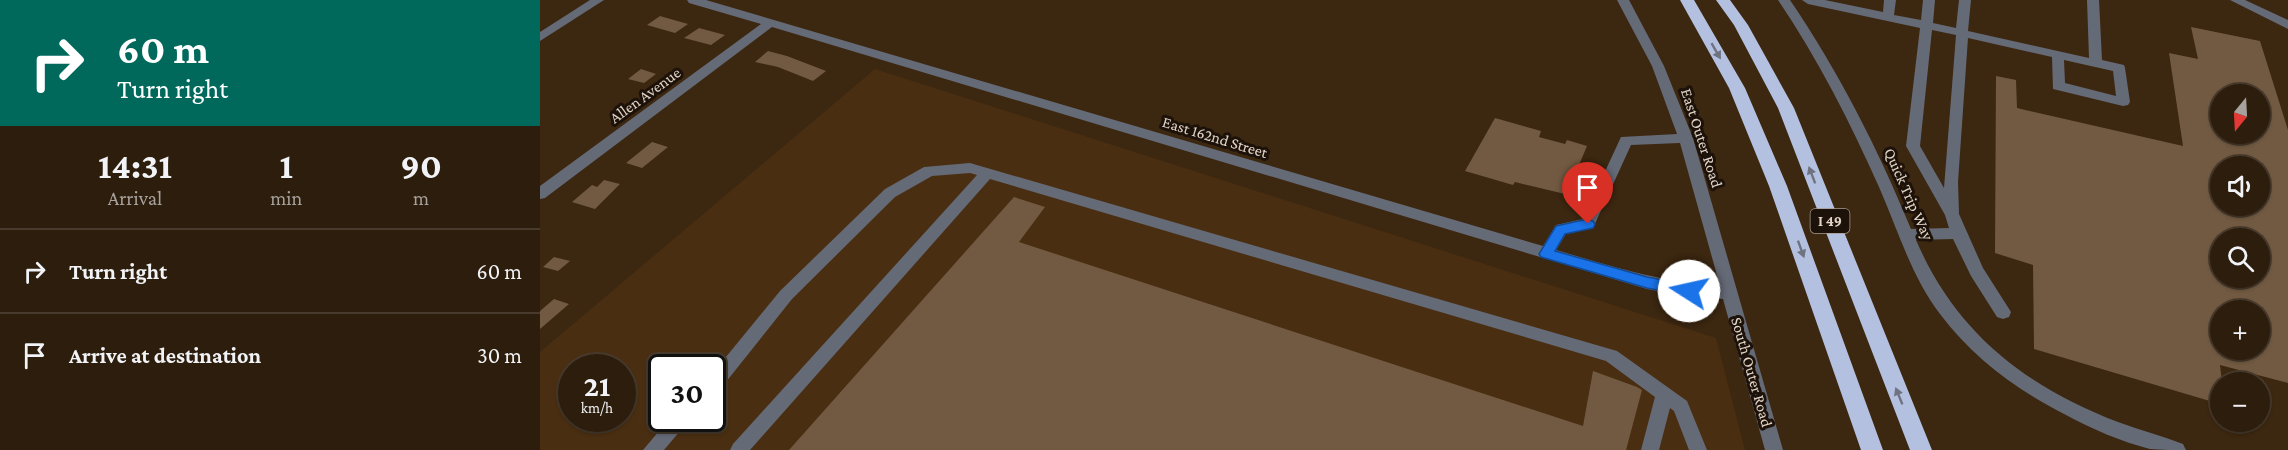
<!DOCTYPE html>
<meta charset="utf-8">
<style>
body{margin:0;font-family:"Crimson Pro",serif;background:#392a1a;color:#f1f3f6;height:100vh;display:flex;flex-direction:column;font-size:22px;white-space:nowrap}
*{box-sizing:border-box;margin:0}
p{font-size:20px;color:#a7a29d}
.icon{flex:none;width:33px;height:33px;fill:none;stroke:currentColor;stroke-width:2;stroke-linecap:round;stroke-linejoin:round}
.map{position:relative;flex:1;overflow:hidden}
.side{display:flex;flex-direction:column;background:#2d1d0c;width:540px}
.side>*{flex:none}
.top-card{background:#00695c;color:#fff;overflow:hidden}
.needle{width:39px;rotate:198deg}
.buttons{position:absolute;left:1670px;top:84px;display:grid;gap:12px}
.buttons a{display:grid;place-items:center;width:60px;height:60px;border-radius:50%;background:#2d1d0c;box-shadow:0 2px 4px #0004,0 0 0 2px #483b2d;font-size:30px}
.speed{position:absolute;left:18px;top:354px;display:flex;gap:12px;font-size:30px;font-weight:700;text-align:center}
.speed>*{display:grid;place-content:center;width:78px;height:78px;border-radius:50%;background:#2d1d0c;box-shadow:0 2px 4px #0004,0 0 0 2px #483b2d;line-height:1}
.speed small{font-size:15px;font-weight:400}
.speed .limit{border:3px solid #111;border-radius:9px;background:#fff;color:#111}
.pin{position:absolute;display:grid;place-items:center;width:51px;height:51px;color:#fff;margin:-62px -26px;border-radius:50% 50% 50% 0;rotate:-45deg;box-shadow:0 0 6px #0007}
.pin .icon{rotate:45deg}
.me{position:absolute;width:66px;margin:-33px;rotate:280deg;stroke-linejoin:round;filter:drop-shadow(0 0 4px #0008)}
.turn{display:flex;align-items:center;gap:21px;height:126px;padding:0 18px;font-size:27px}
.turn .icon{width:78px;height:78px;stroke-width:2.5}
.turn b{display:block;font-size:42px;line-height:51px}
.eta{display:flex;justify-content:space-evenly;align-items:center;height:102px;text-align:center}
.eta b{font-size:36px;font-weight:700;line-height:42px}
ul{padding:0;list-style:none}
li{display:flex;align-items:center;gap:18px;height:84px;padding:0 18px;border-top:2px solid #483b2d}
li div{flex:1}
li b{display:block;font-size:22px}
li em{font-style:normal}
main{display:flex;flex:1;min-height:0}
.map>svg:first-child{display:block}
.built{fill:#492e11;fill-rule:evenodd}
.building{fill:#725a42;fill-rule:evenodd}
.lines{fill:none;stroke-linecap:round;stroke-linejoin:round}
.minor{fill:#656a77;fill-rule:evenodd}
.highway{fill:#b3c0e0;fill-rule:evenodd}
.oneway{fill:#6f727f}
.route{fill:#1a73e8;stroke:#114b97;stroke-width:1.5}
.labels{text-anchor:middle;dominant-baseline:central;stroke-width:6;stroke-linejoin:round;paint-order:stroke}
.shield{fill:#1c1209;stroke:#a79a8e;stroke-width:1.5}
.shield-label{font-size:15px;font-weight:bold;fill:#e2d4c7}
.street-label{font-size:16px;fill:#e2d4c7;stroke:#1c1209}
</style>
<main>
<section class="side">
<div class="top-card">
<div class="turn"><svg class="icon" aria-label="right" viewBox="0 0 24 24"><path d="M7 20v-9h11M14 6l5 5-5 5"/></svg><div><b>60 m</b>Turn right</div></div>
</div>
<div class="eta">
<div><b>14:31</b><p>Arrival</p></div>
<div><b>1</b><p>min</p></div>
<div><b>90</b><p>m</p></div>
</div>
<ul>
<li><svg class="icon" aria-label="right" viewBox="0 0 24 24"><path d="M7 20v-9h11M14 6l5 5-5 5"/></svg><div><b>Turn right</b></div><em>60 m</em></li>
<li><svg class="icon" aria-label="arrive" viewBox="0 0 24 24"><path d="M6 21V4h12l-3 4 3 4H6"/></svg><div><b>Arrive at destination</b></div><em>30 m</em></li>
</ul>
</section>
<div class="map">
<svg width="1748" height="450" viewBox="0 0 1748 450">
<rect width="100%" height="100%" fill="#3c2710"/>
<!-- built -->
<path class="built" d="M 335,69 L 1176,338 L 1205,450 L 0,450 L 0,352 ZM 32,368 L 82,368 L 82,418 L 32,418 ZM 122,368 L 172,368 L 172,418 L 122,418 Z"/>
<!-- building -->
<path class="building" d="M 120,16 L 148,24 L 135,33 L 107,25 Z
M 1651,27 L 1720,41 L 1748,130 L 1748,383 L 1680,365 L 1682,382 L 1680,382 L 1680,404 L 1494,349 L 1493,265 L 1455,253 L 1456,76 L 1476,80 L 1477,108 L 1643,146 L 1629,53 L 1658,59 ZM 1680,94 L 1719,94 L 1719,134 L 1680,134 ZM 1680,166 L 1719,166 L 1719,206 L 1680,206 ZM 1680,238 L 1719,238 L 1719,278 L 1680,278 ZM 1680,310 L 1719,310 L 1719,350 L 1680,350 Z
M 159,28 L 185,35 L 171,45 L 144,38 Z
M 228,51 L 247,56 L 286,71 L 273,81 L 238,67 L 215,62 Z
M 101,69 L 116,74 L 104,83 L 88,79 Z
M 955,118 L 1001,131 L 999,137 L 1025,144 L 1027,140 L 1047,146 L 1039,165 L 1054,170 L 1049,183 L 1032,178 L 1025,194 L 975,182 L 973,185 L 925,171 Z
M 112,142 L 128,147 L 102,168 L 86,163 Z
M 64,180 L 80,184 L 55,209 L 32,202 L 52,185 L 57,187 Z
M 474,197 L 505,207 L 479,242 L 1043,426 L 1053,371 L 1097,387 L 1102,390 L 1086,450 L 249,450 Z
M 14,257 L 30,261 L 18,271 L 3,267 Z
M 14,299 L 29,304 L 0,329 L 0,311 Z"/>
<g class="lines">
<!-- minor -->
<path class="minor" d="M 50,0 L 64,0 L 0,41 L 0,32 Z
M 147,0 L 166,0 L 1003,246 L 1016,225 L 1043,219 L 1081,137 L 1137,134 L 1112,66 L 1077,0 L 1089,0 L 1124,66 L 1153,138 L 1243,450 L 1225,450 L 1183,299 L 1149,297 L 1107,289 L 232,27 L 5,198 L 0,199 L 0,186 L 221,24 L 149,3 ZM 1140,143 L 1180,286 C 1123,283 1071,266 1016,250 L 1026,234 L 1053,228 L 1091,145 Z
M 1238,0 L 1250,0 C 1299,72 1338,149 1371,229 L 1409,228 L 1405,215 L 1366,146 L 1380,28 L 1268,4 L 1262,0 L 1285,0 L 1343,12 L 1344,0 L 1356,0 L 1354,15 L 1381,20 L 1383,0 L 1395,0 L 1393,23 L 1416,28 L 1419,0 L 1431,0 L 1428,31 L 1549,58 L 1547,0 L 1559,0 L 1562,60 L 1584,65 L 1585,68 L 1590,102 L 1588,105 L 1583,106 L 1513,89 L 1512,57 L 1428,38 L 1418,182 L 1419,214 L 1443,268 L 1471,312 L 1469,317 L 1463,319 L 1457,317 L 1431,276 L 1413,239 L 1376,240 C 1416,333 1485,386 1578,422 C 1600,430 1622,436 1643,444 L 1646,450 C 1635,450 1621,450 1610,449 C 1582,442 1552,429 1526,415 C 1477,390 1433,358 1400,314 C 1371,276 1358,230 1339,187 C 1310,122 1278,59 1238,0 ZM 1392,30 L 1416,35 L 1404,188 L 1380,146 ZM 1524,60 L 1573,71 L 1576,96 L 1525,83 Z
M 1690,0 L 1705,0 L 1748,20 L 1748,29 Z
M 430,163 L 1077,351 L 1147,401 L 1167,450 L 1149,450 L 1134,411 L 1130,408 L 1119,450 L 1101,450 L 1115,397 L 1066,361 L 450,179 L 210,450 L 190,450 L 193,444 L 437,175 L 430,173 L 392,176 L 355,197 L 252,299 L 178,392 L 172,394 L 172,374 L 240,291 L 345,189 L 384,167 Z
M 130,418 L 151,418 L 124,450 L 103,450 Z"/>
<!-- highway -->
<path class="highway" d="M 1140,0 L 1154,0 L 1205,88 L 1247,186 L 1343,450 L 1321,450 L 1229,186 L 1189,88 Z
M 1176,0 L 1190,0 L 1208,25 L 1254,108 L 1392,450 L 1370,450 L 1238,108 L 1194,25 Z"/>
</g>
<!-- one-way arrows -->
<defs><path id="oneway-solid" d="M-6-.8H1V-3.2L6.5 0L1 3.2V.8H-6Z" transform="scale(1.5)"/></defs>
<g class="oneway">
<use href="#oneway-solid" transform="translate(1176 51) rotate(60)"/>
<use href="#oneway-solid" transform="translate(1272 175) rotate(-111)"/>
<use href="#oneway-solid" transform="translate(1261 249) rotate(70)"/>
<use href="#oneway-solid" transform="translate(1359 396) rotate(-112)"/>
</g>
<!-- route -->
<path class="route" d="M 1048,219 L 1053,221 L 1055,224 L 1053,228 L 1025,234 L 1015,251 L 1107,277 L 1149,285 L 1154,287 L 1156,291 L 1154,295 L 1149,296 L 1107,288 L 1001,257 L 999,254 L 1016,226 Z"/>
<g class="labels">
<!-- shield labels -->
<rect class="shield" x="1270.5" y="209" width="39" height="24" rx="4.5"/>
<g class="shield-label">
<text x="1290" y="221">I 49</text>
</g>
<!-- street labels -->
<g class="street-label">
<text transform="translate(105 95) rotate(-36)">Allen Avenue</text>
<text transform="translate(675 137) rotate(17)">East 162nd Street</text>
<text transform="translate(1162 138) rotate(72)">East Outer Road</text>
<text transform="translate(1369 194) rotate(66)">Quick Trip Way</text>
<text transform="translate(1212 372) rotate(74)">South Outer Road</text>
</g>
</g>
</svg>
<div class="buttons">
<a><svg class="needle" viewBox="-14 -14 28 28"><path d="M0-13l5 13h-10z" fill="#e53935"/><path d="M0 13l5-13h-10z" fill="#a7a29d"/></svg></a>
<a><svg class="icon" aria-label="sound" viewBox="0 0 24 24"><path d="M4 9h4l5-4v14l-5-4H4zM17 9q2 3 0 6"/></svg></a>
<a><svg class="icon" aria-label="search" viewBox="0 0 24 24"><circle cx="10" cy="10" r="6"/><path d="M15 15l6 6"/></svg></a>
<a>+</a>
<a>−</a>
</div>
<div class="speed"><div>21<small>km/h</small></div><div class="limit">30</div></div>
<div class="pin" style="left:1048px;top:224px;background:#d93025"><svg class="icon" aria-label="arrive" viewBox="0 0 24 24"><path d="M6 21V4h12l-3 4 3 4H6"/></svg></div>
<svg class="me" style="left:1149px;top:291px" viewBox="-20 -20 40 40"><circle r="19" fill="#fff"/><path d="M0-13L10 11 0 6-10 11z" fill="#1a73e8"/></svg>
</div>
</main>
